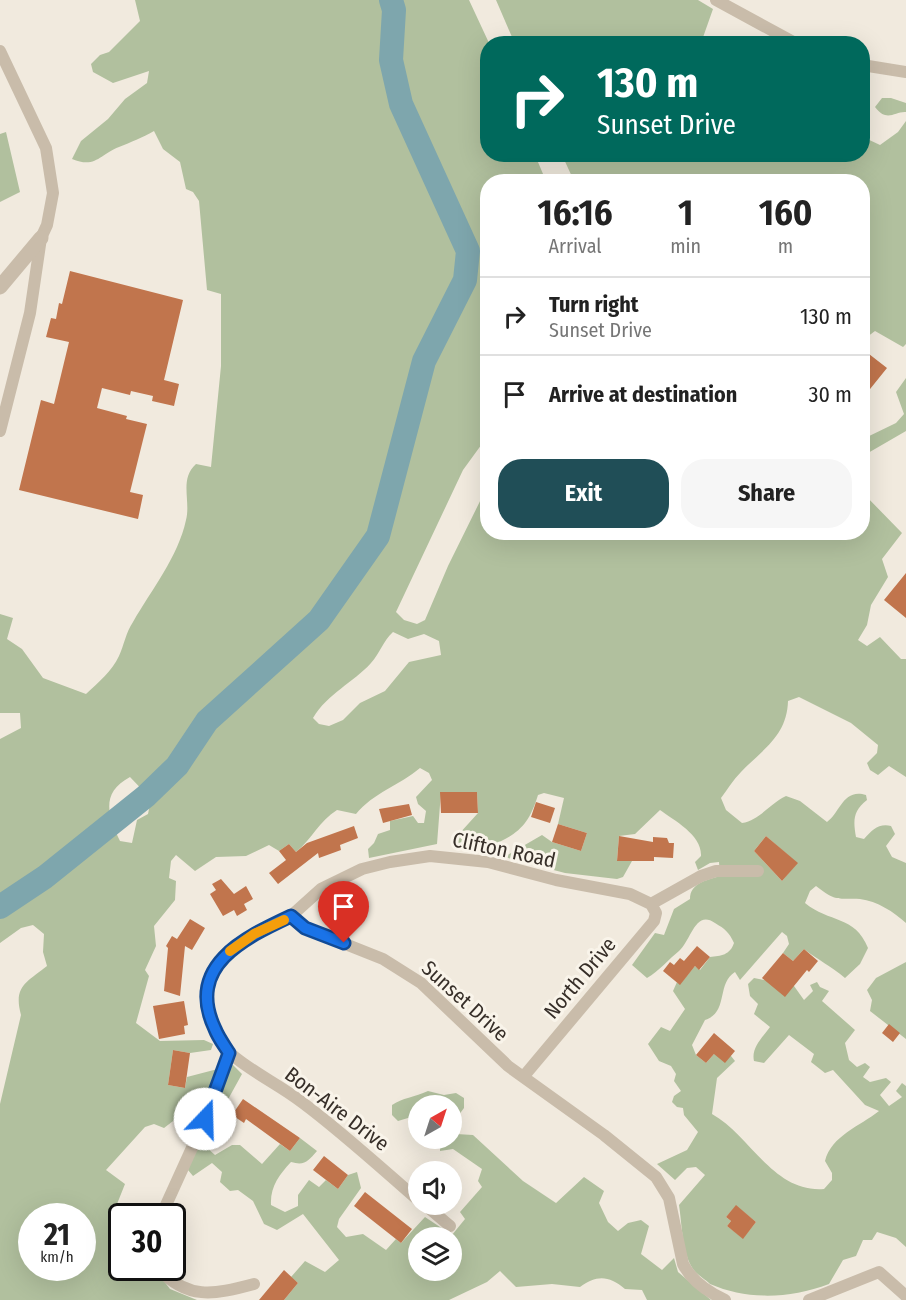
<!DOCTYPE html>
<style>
body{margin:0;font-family:"Fira Sans Condensed",sans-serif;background:#f6f6f6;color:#222;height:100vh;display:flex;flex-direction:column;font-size:22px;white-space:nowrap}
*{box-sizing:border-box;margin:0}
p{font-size:20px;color:#767676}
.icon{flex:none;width:33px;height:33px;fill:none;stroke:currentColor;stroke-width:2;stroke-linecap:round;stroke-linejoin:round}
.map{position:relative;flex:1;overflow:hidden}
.panel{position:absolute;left:480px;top:174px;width:390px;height:366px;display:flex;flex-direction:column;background:#fff;border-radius:24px;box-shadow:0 6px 24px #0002}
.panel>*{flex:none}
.top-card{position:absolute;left:480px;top:36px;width:390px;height:126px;border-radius:24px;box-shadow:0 6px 24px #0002;background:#00695c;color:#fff;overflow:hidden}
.needle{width:39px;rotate:39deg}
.controls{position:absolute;left:408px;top:1095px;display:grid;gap:12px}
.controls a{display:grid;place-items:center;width:54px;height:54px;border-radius:50%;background:#fff;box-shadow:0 6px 24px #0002;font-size:30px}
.speed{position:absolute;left:18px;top:1203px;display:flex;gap:12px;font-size:30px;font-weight:700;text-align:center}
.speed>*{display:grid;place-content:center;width:78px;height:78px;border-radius:50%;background:#fff;box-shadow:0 6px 24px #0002;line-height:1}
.speed small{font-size:15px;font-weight:400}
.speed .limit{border:3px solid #111;border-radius:9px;background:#fff;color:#111}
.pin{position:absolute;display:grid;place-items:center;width:51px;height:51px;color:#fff;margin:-62px -26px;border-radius:50% 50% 50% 0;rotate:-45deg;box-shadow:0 0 6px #0007}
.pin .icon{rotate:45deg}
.me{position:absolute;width:66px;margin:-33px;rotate:21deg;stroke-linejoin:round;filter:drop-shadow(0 0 4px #0008)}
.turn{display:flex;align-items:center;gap:21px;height:126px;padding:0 18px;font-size:27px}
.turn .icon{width:78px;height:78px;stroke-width:2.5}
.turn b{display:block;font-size:42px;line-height:51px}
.eta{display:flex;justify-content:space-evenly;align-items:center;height:102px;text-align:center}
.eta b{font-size:36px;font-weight:700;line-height:42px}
.cta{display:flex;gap:12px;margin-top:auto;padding:12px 18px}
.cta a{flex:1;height:69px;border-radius:24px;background:#204e57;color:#fff;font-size:24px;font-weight:700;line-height:69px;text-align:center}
.cta a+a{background:#f6f6f6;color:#222}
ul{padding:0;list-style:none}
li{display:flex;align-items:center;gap:18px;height:78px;padding:0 18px;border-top:2px solid #e0e0e0}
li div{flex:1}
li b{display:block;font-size:22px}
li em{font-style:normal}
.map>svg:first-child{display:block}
.green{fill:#b1c09e;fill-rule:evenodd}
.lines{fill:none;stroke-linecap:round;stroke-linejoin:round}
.river{stroke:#7ea6ad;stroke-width:24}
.building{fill:#c1754d}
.minor{stroke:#c9bcaa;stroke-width:12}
.tertiary{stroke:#c9bcaa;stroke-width:15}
.route-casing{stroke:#114b97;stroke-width:15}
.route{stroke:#1a73e8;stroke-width:10}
.slow{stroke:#f59e0b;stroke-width:10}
.labels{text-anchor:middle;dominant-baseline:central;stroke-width:6;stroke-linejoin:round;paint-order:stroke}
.street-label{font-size:21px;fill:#372f29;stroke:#f9f4ea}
</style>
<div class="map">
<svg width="906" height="1300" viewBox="0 0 906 1300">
<rect width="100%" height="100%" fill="#f1eade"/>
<!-- green -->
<path class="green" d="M 135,0 L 469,0 L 489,43 L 488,154 L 535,155 L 546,181 L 488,182 L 487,437 L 463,470 L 396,612 L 404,620 L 417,624 L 425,620 L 448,566 L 487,487 L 488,532 L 862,532 L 863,493 L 902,533 L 882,559 L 888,577 L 871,605 L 867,625 L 858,640 L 867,646 L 880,637 L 901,659 L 906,659 L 906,777 L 889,766 L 878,775 L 870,770 L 867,763 L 877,753 L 878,745 L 851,723 L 799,697 L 788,701 C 787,736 763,749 741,772 C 733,780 727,790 721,798 L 726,810 L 742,823 C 760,820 769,804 786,796 L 800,801 L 827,822 C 840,813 843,788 866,795 L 867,800 C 853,811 853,820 856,837 L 864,839 C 872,830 879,823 891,826 L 895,834 L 886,846 L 892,857 L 906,863 L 906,923 C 894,912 877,901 860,899 C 836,898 837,902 816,886 L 810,891 L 805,903 C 829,923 855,915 868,948 L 860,964 L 845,978 C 831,966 818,960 804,949 L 793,961 L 783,953 L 789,944 L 787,936 L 782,932 L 740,980 L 735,972 C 716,984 729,1012 705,1020 L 692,1045 L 696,1055 L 706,1063 L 714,1054 L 731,1056 L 735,1061 L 717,1078 L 712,1114 C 750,1135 773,1193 824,1189 L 832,1180 L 832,1173 L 825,1161 C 831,1136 860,1126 879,1111 L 865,1105 L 833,1070 L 825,1073 L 811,1062 L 814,1054 L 789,1035 L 764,1063 L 754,1061 C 751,1048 762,1038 770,1027 L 754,1014 L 758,1004 L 750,996 L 748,984 L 754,978 L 794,986 L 804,1000 L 813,991 L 810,985 L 817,982 L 820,987 L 829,991 L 822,1001 L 855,1030 L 845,1043 L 849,1060 L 857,1067 L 865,1063 L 870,1067 L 863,1077 L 870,1082 L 886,1078 L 891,1082 L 880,1095 L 889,1106 L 902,1097 L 896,1091 L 902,1083 L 906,1086 L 906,1247 L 896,1238 L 877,1232 L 872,1240 L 863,1240 L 856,1256 L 843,1260 L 829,1284 C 789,1299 747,1300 710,1284 C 705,1279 697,1275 693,1269 C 682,1253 682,1224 679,1205 L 705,1175 L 696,1167 L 687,1168 L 675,1180 L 657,1164 L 687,1150 L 698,1132 L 684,1115 L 683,1108 L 677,1107 L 672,1102 L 674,1096 L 681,1091 L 674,1081 L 676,1074 L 671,1066 L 659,1061 L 648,1044 L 661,1027 L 670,1031 L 685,1009 L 673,991 L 677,982 L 680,984 L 695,966 L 700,970 L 710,957 C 721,956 730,955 734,943 C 729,932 725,929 715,923 C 695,909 691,941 679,951 C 669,959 659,971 647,978 L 632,965 L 655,933 L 664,935 L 674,909 L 690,899 C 690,883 707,880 720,876 L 719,862 L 710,863 L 698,870 L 695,862 L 701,856 C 702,835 675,821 660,810 L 635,834 L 619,836 L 617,860 L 632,861 L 623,877 L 617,879 L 565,873 L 504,857 L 542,835 L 552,842 L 581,851 L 587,833 L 558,824 L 564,798 L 544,793 L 538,795 C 529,824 519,834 492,845 L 484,840 L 471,847 L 460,847 L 456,843 L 459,834 L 478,813 L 477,792 L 441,792 L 437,844 L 369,858 L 368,849 L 374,843 L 378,834 L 390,830 L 390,821 L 413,816 L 418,823 L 424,823 L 426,811 L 418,804 L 416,797 L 432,780 L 429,773 L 420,768 C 400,785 373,793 356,814 L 337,810 C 319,821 312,839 296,852 L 289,844 L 279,851 L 269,845 L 246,856 L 216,857 L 195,871 L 176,855 L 171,861 L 169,878 L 176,881 L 175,900 L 154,926 L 156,946 L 145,970 L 149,976 L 136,1023 L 160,1041 L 204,1040 L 213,1044 L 211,1050 L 190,1053 L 173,1050 L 168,1085 L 185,1088 L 187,1077 L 233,1065 L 242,1074 L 226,1103 L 220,1107 L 191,1112 L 177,1118 L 164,1128 L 154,1124 L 145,1127 L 106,1170 L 125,1184 L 115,1209 L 123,1214 L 141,1216 L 122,1216 L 122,1268 L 154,1268 L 170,1289 L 197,1300 L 0,1300 L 0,1104 L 21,1015 C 13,986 27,982 47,966 L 43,952 L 44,934 L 33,925 L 21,928 L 0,943 L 0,739 L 21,728 L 20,713 L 0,713 L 0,614 L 13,618 L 7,639 L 22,649 L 43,678 L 86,694 C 98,683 112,671 119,656 C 124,645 126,632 133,622 C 152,589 178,557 186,520 C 191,501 179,479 196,464 L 211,467 L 221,366 L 221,294 L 207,290 L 199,201 L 193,192 L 186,189 L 180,162 L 163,149 L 154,131 C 142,138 131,142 119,147 C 100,154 96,169 72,159 L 81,141 L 108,119 L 125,99 L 147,83 L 149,71 L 113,83 L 93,72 L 91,64 L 100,55 L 109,52 L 140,21 ZM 393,632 L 408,639 L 424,634 L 439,641 L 441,655 L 409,662 L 385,691 L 360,703 L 343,720 L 329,726 L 319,724 L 313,718 C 328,693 353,683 371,663 C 380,653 383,641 393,632 ZM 130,777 L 151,799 L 148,814 L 137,820 L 132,843 L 120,841 C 108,816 100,793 130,777 ZM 766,836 L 797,863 L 782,881 L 754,851 ZM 736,1206 L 756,1222 L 743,1238 L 727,1226 L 731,1221 L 726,1217 ZM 32,1216 L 82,1216 L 82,1268 L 32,1268 Z
M 496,0 L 698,0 L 713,9 L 701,43 L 515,44 Z
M 882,98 L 891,98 L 906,103 L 906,112 C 895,111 887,123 875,107 Z
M 906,121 L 906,344 L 903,347 L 875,331 L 863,340 L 862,182 L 574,181 L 562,155 L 862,154 L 863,137 L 880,145 L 898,132 Z
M 6,132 L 20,192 L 0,202 L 0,134 Z
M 906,378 L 906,431 L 868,453 L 863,460 L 863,439 L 896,423 L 904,414 L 896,392 Z
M 906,962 L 906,1039 L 870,1011 L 872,1000 L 867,990 L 876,978 Z
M 428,1091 L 444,1095 L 456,1093 L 464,1098 L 464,1108 L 452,1124 L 452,1106 L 418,1106 L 418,1115 L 398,1121 L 392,1115 L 392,1105 C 402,1098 415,1097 428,1091 Z
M 452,1131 L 456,1134 L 473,1135 L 523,1181 L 556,1203 L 584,1177 L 604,1191 L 599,1203 L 608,1222 L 618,1231 L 628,1223 L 641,1220 L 649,1226 L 641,1254 L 662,1270 L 674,1258 L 678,1272 L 711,1300 L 647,1300 L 642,1290 L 625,1289 C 609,1275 596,1275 580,1287 L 552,1284 L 516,1287 L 500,1271 L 487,1282 L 449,1300 L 284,1300 L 298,1283 L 291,1277 L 305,1261 L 325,1272 L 339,1260 L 303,1214 L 277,1230 L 264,1224 L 253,1201 L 238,1190 L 230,1191 L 220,1182 L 222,1172 L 212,1163 L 193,1176 L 188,1170 L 195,1151 L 206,1147 L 215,1155 L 232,1145 L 240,1145 L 262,1164 L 280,1144 L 290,1151 L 300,1138 L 317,1151 C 308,1161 305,1166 291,1162 C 279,1175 270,1187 271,1205 L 285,1212 L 298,1206 L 298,1195 L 309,1180 L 319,1187 L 326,1180 L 338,1189 L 348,1175 L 357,1172 L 361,1188 L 339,1219 L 337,1227 L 346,1237 L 363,1234 L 386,1250 L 396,1239 L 401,1243 L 425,1217 L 452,1235 L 465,1219 L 460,1212 L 482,1187 L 478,1181 L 482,1169 L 453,1149 L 440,1151 L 440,1139 L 452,1138 ZM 418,1238 L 452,1238 L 452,1270 L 418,1270 Z"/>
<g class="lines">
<!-- river -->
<path class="river" d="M 0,907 L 45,877 L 146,796 L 177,766 L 207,721 L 319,620 L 378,536 L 424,361 L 465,280 L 468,251 L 401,104 L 391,60 L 394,10 L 391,0"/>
</g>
<!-- building -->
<path class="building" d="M 70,271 L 183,300 L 164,380 L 179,384 L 174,406 L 152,401 L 153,396 L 131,391 L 130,395 L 102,388 L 97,408 L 127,416 L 126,419 L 147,424 L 130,492 L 143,495 L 138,519 L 19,490 L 41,400 L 54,404 L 69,342 L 46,337 L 51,318 L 56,319 L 59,303 L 62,304 Z
M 869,354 L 887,368 L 862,399 L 862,362 Z
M 906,573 L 906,618 L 884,600 Z
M 440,792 L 477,792 L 478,813 L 441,813 Z
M 536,802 L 555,808 L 550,823 L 531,817 Z
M 409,804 L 412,815 L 383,823 L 379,809 Z
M 558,824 L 587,833 L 581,851 L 552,842 Z
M 354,826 L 358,838 L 340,845 L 341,850 L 319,858 L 318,853 L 278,884 L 269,873 L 286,860 L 279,851 L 289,844 L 296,852 L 307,843 Z
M 619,836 L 653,842 L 653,837 L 667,838 L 669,843 L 674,843 L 673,858 L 654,857 L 654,861 L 617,861 Z
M 766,836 L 798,863 L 782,881 L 754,851 Z
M 221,879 L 234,894 L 246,886 L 253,899 L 244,904 L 247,910 L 237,916 L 234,910 L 223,916 L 210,894 L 216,890 L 212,884 Z
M 190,919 L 205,928 L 192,950 L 185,946 L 180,996 L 164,991 L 168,948 L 166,946 L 172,936 L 177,939 Z
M 697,946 L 710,957 L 699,970 L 695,966 L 680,985 L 663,971 L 670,962 L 674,965 L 680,958 L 684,961 Z
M 804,949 L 818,961 L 809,972 L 807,970 L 785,997 L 762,978 L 783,953 L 793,961 Z
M 184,1001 L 188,1025 L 184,1026 L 185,1034 L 159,1039 L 153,1006 Z
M 889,1024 L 900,1033 L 893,1042 L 882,1033 Z
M 714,1033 L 735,1051 L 725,1063 L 714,1054 L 706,1063 L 696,1055 Z
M 173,1050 L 190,1053 L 185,1088 L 168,1085 Z
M 243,1099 L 300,1138 L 290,1151 L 246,1119 L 244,1123 L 232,1115 Z
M 324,1156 L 348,1175 L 338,1189 L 313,1170 Z
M 365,1192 L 412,1229 L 401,1243 L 354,1206 Z
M 736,1205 L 756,1222 L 743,1239 L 727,1226 L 731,1221 L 726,1217 Z
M 284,1270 L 298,1283 L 284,1300 L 259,1300 Z"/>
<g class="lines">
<!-- minor -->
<path class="minor" d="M 716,0 L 797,44
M 0,51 L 46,148 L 53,193 L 47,225 L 41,238 L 30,313 L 0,431
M 862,65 L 906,72
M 651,904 L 701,876 L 716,871 L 758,871
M 291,916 L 321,889 L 362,869 L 390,862 L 430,856 L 488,862 L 556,880 L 630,894 L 651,904 L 656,913 L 654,921 L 524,1076
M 418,1200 C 380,1167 343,1133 303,1103 C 280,1085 253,1073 231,1054 C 222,1046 215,1030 211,1019 C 193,959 247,937 291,916 L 305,928 L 383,959 L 421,983 L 508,1066 L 604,1135 L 656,1177 L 669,1198 L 683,1264 C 691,1280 708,1292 725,1300
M 424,1204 L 450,1226
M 161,1216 L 211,1106 L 229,1053
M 158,1268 C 187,1300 213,1295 254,1284
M 809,1300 L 879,1272 L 906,1296"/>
<!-- tertiary -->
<path class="tertiary" d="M 0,287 L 41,238"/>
</g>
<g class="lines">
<!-- route casing -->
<g class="route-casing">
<path id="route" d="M 205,1119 L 229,1053 C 224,1045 218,1037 215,1029 C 185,966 244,938 291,916 L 305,928 L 344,943"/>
</g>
<!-- route -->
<use href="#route" class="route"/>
<!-- slow -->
<path class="slow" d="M 230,951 L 254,934 L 284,920"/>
</g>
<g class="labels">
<!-- street labels -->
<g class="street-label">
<text transform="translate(504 850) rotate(12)">Clifton Road</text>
<text transform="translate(580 978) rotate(-50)">North Drive</text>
<text transform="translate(465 1001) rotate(42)">Sunset Drive</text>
<text transform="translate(337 1109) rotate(37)">Bon-Aire Drive</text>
</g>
</g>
</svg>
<div class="controls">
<a><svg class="needle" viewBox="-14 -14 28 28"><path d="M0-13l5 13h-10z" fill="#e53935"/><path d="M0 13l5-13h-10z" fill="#767676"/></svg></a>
<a><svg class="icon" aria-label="sound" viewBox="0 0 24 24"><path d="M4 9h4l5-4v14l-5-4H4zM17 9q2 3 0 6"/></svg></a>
<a><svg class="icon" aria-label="layers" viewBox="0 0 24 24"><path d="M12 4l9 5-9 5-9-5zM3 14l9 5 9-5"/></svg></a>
</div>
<div class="speed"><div>21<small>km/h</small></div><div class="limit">30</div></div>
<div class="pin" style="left:344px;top:943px;background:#d93025"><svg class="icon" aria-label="arrive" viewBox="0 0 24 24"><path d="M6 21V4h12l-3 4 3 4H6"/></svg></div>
<svg class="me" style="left:205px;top:1119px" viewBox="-20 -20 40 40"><circle r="19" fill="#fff"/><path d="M0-13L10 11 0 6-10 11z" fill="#1a73e8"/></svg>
<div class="top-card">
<div class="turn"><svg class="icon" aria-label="right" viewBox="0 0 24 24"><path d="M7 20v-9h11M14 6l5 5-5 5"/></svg><div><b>130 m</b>Sunset Drive</div></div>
</div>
<section class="panel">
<div class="eta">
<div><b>16:16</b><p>Arrival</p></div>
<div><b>1</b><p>min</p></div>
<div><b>160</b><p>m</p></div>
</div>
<ul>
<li><svg class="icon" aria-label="right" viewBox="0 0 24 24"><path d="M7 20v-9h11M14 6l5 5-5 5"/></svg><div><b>Turn right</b><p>Sunset Drive</p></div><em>130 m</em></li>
<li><svg class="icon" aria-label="arrive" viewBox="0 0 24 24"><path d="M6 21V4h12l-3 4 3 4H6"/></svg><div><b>Arrive at destination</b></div><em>30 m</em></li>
</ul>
<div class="cta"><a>Exit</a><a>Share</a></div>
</section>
</div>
